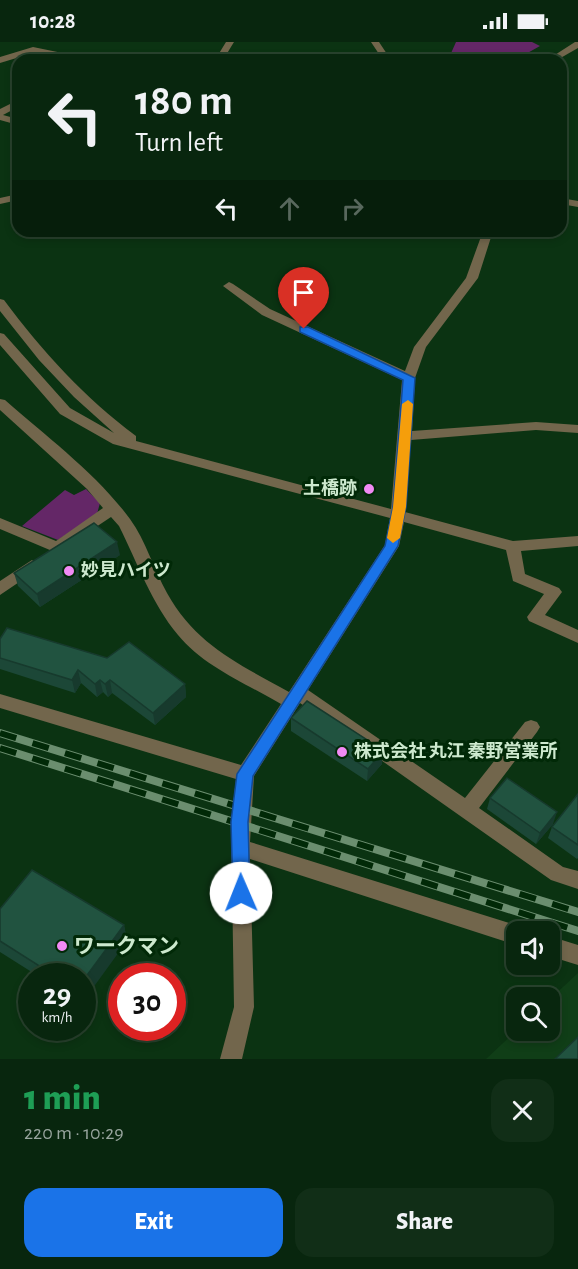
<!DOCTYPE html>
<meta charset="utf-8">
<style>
body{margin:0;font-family:"Alegreya Sans","Noto Sans JP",sans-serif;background:#112e17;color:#f1f3f6;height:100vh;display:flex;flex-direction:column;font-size:22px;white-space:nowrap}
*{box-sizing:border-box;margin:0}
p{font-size:20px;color:#98a59e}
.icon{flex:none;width:33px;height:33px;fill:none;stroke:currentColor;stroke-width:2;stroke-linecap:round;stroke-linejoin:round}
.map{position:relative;height:1017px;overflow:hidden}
.drawer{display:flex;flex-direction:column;background:#08260e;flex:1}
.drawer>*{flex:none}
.hud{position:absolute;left:12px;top:12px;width:555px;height:183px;border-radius:18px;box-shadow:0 3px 9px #0003,0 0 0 2px #29432e;background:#08260e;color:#f1f3f6;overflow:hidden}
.buttons{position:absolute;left:506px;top:879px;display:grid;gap:12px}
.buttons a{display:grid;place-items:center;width:54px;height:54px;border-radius:12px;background:#08260e;box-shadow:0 3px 9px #0003,0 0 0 2px #29432e;font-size:30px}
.speed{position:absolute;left:18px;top:921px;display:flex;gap:12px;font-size:30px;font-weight:700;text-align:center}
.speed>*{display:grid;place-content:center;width:78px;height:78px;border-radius:50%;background:#08260e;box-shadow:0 3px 9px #0003,0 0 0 2px #29432e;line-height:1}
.speed small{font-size:15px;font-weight:400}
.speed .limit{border:9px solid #d22;background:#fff;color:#111}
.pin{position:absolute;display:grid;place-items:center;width:51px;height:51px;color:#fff;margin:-62px -26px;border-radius:50% 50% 50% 0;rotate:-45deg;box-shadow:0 0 6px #0007}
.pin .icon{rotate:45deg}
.me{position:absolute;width:66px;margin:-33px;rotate:359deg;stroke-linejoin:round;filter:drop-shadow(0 0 4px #0008)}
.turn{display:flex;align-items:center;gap:21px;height:126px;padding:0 24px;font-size:27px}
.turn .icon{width:78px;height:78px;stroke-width:2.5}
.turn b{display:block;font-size:42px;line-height:51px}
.lanes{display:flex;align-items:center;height:57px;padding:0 24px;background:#0003;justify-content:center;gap:30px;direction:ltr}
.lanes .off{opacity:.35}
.round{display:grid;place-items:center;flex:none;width:63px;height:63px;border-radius:18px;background:#112e17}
.head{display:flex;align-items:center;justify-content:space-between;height:102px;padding:0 24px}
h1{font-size:36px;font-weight:800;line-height:45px;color:#1e9e55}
.primary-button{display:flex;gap:12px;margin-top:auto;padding:12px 24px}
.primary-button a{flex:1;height:69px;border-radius:18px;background:#1a73e8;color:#fff;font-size:24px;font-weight:800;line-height:69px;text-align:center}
.primary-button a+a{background:#112e17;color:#f1f3f6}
.status{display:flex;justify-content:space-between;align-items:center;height:42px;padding:0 30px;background:#08260e;direction:ltr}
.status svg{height:16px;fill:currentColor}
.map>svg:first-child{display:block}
.built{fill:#103e17}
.green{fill:#642767}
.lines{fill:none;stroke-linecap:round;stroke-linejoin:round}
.minor{fill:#72664c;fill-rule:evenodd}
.rail-casing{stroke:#6b8e6f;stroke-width:8}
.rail{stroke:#012907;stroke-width:6;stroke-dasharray:17;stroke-linecap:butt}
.wall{fill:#1c4737}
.shaded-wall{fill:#173a2d}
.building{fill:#215340;stroke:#173a2d;stroke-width:1.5}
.route{fill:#1a73e8;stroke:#114b97;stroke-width:1.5}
.slow{fill:#f59e0b}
.poi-dot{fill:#f18af4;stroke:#012907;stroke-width:2}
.labels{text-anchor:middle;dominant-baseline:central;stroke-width:6;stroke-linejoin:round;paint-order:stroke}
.poi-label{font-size:18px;font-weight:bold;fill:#cde9ce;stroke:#012907;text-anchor:start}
.near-poi-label{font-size:21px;font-weight:bold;fill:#cde9ce;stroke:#012907;text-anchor:start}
</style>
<div class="status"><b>10:28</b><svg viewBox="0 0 49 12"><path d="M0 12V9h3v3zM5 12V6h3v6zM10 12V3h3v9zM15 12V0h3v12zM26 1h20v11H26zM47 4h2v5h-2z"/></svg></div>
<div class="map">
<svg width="578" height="1017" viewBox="0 0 578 1017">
<rect width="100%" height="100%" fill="#0b3312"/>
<!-- built -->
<path class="built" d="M 578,931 L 578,1017 L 486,1017 L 516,989 L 549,988 L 549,958 Z"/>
<!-- green -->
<path class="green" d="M 456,0 L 532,0 L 540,4 L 515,18 L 448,18 Z
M 86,447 L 100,461 L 97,472 L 58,498 L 22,484 L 65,448 L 74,453 Z"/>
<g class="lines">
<!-- minor -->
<path class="minor" d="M 226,0 L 234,0 L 223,18 L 215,18 Z
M 371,0 L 379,0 L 391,18 L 383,18 Z
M 575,0 L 578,0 L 578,6 L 557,18 L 547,18 Z
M 33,5 L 82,15 L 86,18 L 69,18 L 33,11 L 0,21 L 0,15 Z
M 18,58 L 18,65 L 3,73 L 18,77 L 18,83 L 0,78 L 0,67 Z
M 18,152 L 18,158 L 0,162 L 0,156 Z
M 561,156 L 578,159 L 578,165 L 561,162 Z
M 483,189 L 493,189 L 478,236 L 426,305 L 415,336 L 412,389 L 536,380 L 578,383 L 578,391 L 536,388 L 411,398 L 405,470 L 513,499 L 578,494 L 578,504 L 521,509 L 525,532 L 559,546 L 562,550 L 545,573 L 578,588 L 578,601 L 529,579 L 527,575 L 544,552 L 513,539 L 506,508 L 404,480 L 399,504 L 308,648 L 465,756 L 525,680 L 531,678 L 537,680 L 540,685 L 537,690 L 479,766 L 563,825 L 578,829 L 578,847 L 551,838 L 300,661 L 254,734 L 250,800 L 516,883 L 524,890 L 516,890 L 516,903 L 250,817 L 254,965 L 242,1017 L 220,1017 L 234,965 L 231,780 L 236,737 L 0,666 L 0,652 L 241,723 L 281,662 C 247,642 203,624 178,593 C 152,562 137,520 119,484 L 111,475 L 57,511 L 0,487 L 0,476 L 56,499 L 103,466 L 87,447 L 0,368 L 0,357 L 5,358 C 47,395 97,432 130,477 C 146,499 154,528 167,551 C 196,603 239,622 289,650 L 385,503 L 390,476 L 113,402 L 60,372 L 0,303 L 0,291 L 4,292 L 70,366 L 114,391 L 74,355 L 39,318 L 0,269 L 0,257 L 4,258 C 42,309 85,356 136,394 L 136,399 L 391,467 L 402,338 L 262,273 L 223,244 L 229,240 L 233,242 L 270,267 L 405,329 L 414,305 L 466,236 Z
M 32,518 L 40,524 L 37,528 L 0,553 L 0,539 Z
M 549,894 L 578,903 L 578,923 L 549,914 Z"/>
<!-- rail casing -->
<g class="rail-casing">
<path id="rail" d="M 0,691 L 578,870
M 0,706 L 578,889"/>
</g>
<!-- rail -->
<use href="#rail" class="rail"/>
</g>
<!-- wall -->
<path class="wall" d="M 120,513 L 40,565 L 18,544 L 14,531 Z
M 0,597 L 185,642 L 186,655 L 155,683 L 112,651 L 108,655 L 103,650 L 97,655 L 81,641 L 75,651 L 0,627 Z
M 291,676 L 382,722 L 367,739 L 291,689 Z
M 578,752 L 578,816 L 577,817 L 548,796 L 552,785 Z
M 490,756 L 553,782 L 536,802 L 487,767 Z
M 0,867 L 124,883 L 127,899 L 82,934 L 38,934 L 0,910 Z"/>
<!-- shaded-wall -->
<path class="shaded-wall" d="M 117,500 L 120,513 L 40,565 L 37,552 Z
M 78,628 L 81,641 L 75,651 L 72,638 Z
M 100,638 L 103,650 L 97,655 L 95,642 Z
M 110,638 L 112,651 L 108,655 L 105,642 Z
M 185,642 L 186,655 L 155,683 L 153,671 Z
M 383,709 L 382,722 L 367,739 L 368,727 Z
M 557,770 L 553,782 L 536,802 L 540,791 Z
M 124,883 L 127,899 L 82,961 L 82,940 Z"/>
<!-- building -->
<path class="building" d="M 94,481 L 117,500 L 37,552 L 14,531 Z
M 7,586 L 107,616 L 129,600 L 185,642 L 153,671 L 110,638 L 105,642 L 100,638 L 95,642 L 78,628 L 72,638 L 0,616 L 0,597 Z
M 307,659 L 366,697 L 383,709 L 368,727 L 291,676 Z
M 507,736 L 557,770 L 540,791 L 490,756 Z
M 578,752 L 578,803 L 552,785 Z
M 32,828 L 124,883 L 82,940 L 82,934 L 55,934 L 0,899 L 0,867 Z
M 578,995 L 578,1017 L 555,1017 Z"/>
<!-- route -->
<path class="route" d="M 300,285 L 308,285 L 415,336 L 406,465 L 398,504 L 253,734 L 248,780 L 250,851 L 248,857 L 241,859 L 235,857 L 233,851 L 231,780 L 237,732 L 385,504 L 393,465 L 403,338 L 300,290 Z"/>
<!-- slow -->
<path class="slow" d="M 408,358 L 413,362 L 406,465 L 400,496 L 393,501 L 387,496 L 393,465 L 402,362 Z"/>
<!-- markers -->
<g class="poi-dot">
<circle cx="369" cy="447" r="6"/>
<circle cx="69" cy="529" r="6"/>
<circle cx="342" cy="710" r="6"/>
<circle cx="62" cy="904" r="6"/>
</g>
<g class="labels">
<!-- poi labels -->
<g class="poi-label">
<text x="357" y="447" text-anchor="end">土橋跡</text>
<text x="81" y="529">妙見ハイツ</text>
<text x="354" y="710">株式会社 丸江 秦野営業所</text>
</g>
<!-- near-poi labels -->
<g class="near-poi-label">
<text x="74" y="904">ワークマン</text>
</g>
</g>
</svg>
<div class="buttons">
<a><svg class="icon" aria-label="sound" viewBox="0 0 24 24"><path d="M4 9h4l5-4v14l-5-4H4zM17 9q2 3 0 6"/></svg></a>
<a><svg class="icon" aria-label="search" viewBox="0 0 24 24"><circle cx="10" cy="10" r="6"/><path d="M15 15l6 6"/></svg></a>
</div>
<div class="speed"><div>29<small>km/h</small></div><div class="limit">30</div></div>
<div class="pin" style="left:304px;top:287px;background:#d93025"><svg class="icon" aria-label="arrive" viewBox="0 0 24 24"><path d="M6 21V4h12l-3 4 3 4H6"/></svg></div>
<svg class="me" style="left:241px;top:851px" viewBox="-20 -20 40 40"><circle r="19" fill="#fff"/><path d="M0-13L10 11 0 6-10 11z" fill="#1a73e8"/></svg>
<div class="hud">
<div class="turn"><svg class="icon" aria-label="left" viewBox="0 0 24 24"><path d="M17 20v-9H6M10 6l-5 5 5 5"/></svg><div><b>180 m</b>Turn left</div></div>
<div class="lanes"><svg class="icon" aria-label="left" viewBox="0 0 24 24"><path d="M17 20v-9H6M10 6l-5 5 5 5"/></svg><svg class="icon off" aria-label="ahead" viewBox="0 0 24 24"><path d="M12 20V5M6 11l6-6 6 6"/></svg><svg class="icon off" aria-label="right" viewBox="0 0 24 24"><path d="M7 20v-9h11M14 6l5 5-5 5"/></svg></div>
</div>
</div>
<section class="drawer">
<div class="head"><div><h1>1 min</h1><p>220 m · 10:29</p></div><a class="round"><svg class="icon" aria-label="close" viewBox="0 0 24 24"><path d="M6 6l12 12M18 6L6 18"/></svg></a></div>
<div class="primary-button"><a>Exit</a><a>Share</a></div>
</section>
